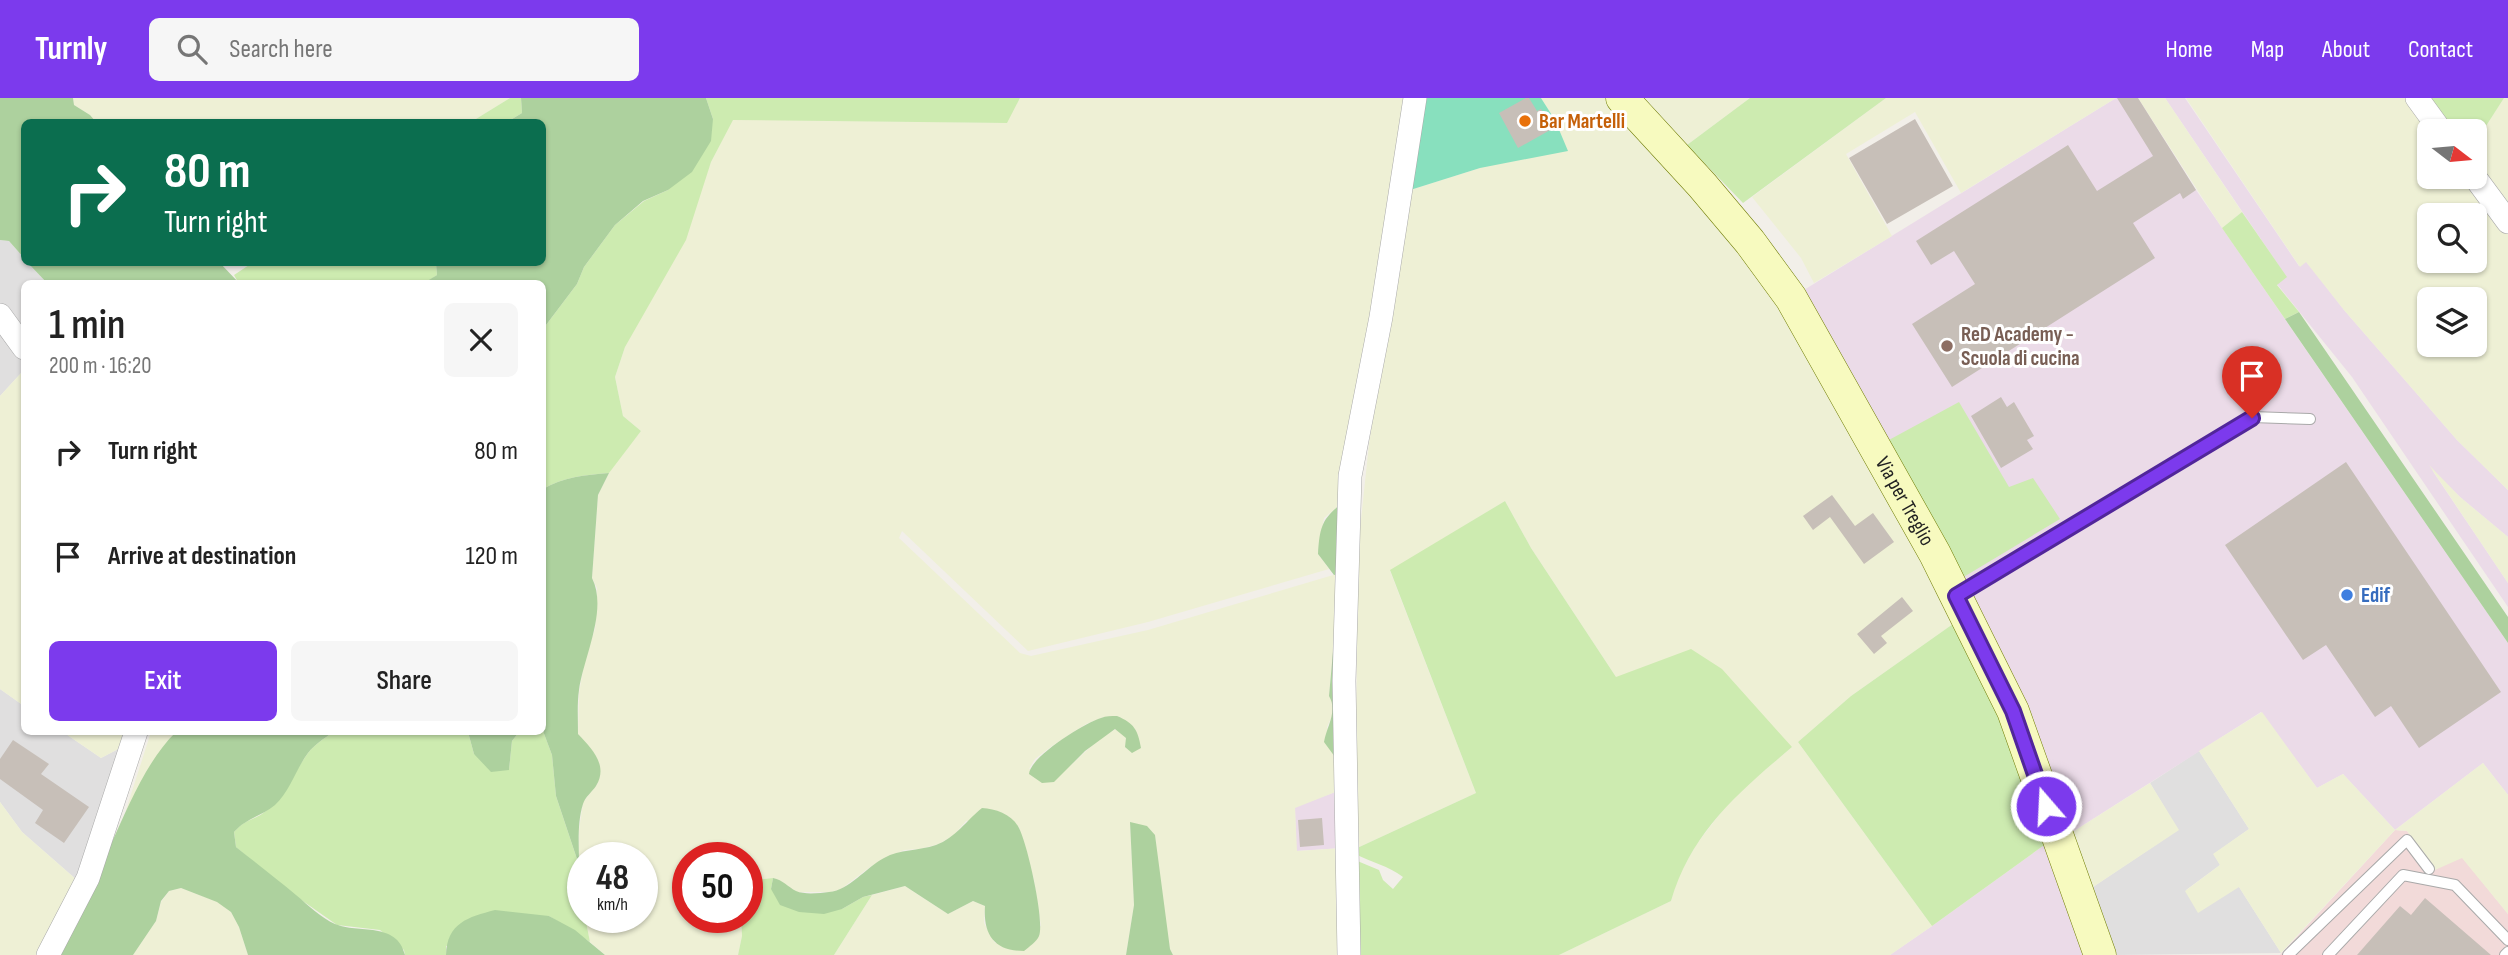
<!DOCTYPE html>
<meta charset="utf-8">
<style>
body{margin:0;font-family:"Sofia Sans Condensed",sans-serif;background:#f6f6f6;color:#222;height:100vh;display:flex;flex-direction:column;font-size:26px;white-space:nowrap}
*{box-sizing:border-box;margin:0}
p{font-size:23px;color:#767676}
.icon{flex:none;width:38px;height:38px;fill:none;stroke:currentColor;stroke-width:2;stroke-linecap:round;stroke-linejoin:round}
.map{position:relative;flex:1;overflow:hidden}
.panel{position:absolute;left:21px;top:182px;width:525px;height:455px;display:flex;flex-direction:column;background:#fff;border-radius:10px;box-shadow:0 2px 5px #0004}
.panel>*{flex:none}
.guide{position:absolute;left:21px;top:21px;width:525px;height:147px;border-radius:10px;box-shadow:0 2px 5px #0004;background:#0b6e4f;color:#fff;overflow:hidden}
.needle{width:46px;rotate:106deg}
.tools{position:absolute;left:2417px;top:21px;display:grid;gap:14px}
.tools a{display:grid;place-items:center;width:70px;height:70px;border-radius:10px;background:#fff;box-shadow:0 2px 5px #0004;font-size:35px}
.speed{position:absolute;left:567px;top:744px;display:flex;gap:14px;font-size:35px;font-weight:700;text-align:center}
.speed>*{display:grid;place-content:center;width:91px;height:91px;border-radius:50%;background:#fff;box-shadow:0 2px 5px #0004;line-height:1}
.speed small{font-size:18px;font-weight:400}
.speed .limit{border:10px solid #d22;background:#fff;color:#111}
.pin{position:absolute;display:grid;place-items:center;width:60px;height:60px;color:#fff;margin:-72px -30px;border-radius:50% 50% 50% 0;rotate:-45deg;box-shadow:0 0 7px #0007}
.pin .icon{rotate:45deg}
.me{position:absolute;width:77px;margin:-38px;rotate:341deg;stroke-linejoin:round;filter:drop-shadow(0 0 5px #0008)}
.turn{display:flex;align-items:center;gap:24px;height:147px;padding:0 28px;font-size:32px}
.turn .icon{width:91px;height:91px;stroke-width:2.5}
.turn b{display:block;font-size:49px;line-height:60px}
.round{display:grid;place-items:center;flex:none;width:74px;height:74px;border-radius:10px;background:#f6f6f6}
.headline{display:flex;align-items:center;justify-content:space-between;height:119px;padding:0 28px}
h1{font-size:42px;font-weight:600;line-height:52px}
.button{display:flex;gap:14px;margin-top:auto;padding:14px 28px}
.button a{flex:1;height:80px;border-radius:10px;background:#7c3aed;color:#fff;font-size:28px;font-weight:600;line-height:80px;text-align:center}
.button a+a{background:#f6f6f6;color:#222}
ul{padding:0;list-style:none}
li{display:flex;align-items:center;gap:21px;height:105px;padding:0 28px}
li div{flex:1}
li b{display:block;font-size:26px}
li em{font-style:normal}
header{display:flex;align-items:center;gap:42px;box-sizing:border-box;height:98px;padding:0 35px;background:#7c3aed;color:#fff}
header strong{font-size:33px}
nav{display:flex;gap:38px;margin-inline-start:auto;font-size:24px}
.search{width:490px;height:63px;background:#f6f6f6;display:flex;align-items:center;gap:18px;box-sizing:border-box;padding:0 24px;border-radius:10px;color:#767676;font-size:26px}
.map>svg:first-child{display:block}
.residential{fill:#e0dfdf}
.commercial{fill:#f2dad9}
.industrial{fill:#ebdbe8}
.farmland{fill:#eef0d5;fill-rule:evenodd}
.grass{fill:#cdebb0}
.forest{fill:#add19e}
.pitch{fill:#88e0be}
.building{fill:#c7bfb8}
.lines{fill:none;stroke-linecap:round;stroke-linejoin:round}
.lane-casing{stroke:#a9a9a9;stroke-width:12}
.street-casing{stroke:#a9a9a9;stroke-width:24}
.secondary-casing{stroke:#707d05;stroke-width:33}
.lane{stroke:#fff;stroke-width:10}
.street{stroke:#fff;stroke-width:23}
.secondary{stroke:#f7fabf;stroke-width:32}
.route-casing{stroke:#51269a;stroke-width:18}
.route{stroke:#7c3aed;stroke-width:12}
.food-dot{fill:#e8710a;stroke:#fff;stroke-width:2.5}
.education-dot{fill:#8d6e63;stroke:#fff;stroke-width:2.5}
.shop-dot{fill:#3f7fe0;stroke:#fff;stroke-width:2.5}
.labels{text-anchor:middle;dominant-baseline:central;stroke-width:6;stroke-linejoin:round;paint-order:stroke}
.food-label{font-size:21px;font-weight:bold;fill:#c56008;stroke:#fff;text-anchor:start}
.education-label{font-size:21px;font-weight:bold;fill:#785e54;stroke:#fff;text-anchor:start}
.street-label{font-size:21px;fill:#222;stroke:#fff}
.shop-label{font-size:21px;font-weight:bold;fill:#366cbe;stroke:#fff;text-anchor:start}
</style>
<header>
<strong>Turnly</strong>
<div class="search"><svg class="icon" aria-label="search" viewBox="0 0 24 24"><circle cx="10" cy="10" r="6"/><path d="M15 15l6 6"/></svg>Search here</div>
<nav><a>Home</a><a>Map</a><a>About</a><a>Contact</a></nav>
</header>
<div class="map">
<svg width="2508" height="857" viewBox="0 0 2508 857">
<rect width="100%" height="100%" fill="#f2efe9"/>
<!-- residential -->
<path class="residential" d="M 0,142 L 9,143 L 24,160 L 24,164 L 28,165 L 47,185 L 24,186 L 24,276 L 22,274 L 0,298 Z
M 0,591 L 24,608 L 24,634 L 63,634 L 101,660 L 126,647 L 78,783 L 22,734 L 0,704 Z
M 2199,653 L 2249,731 L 2214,756 L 2220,767 L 2186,792 L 2239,789 L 2281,855 L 2117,857 L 2093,789 L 2178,732 L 2150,685 Z"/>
<!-- commercial -->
<path class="commercial" d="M 2395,732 L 2407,733 L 2435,771 L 2462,759 L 2508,816 L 2508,857 L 2280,857 Z"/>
<!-- industrial -->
<path class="industrial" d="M 2116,0 L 2138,0 L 2196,92 L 2508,545 L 2508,697 L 2483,665 L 2395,732 L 2343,676 L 2317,690 L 2261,614 L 2071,735 L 1799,195 Z
M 2165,0 L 2185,0 L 2299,168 L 2306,163 L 2344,212 L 2457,342 L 2508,392 L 2508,439 L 2460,399 L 2432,372 L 2508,485 L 2508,509 L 2352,279 L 2277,186 L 2286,178 Z
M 1343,691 L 1343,750 L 1296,753 L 1295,709 Z
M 2047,745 L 2084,857 L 1890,857 L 1932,828 Z"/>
<!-- farmland -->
<path class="farmland" d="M 73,0 L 510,0 L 471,24 L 96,24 L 90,17 L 74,7 Z
M 1020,0 L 1412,0 L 1347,401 L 1324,420 L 1318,456 L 1329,471 L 1148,524 L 1028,553 L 902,433 L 899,440 L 1020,555 L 1031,558 L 1148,532 L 1340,475 L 1329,598 L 1333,606 L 1333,616 L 1327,629 L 1343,691 L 1295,710 L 1297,753 L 1343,750 L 1345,857 L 1173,857 L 1170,851 L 1162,806 L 1155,738 L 1130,724 L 1134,807 L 1126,857 L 834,857 L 872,797 L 905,788 L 948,816 L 973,803 L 985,808 L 984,825 L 995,845 L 1041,828 L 1034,782 L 1019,729 L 966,723 L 954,737 L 939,746 L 920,751 L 904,752 L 870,769 L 841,791 L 831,794 L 797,794 L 773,780 L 755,782 L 747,790 L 747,760 L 688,760 L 688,819 L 741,819 L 742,838 L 738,857 L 605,857 L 590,844 L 585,819 L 642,819 L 642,760 L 583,760 L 583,807 L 579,788 L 579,732 L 583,704 L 598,685 L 578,636 L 579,595 L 585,560 L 595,531 L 597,490 L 592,480 L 598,397 L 612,369 L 641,333 L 623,318 L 615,279 L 625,249 L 698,99 L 711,64 L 733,21 L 1006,25 ZM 1104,619 L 1141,650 L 1116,631 L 1100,640 L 1070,668 L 1029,671 L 1035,661 L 1052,648 L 1086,626 Z
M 1541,0 L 1606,0 L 1637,31 L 1763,180 L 1960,521 L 1851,598 L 1798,644 L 1932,828 L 1890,857 L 1559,857 L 1671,803 L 1678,779 L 1696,747 L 1732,700 L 1792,649 L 1616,579 L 1531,450 L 1505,403 L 1390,473 L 1476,695 L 1355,751 L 1358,450 L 1369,346 L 1407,93 L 1480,70 L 1555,22 Z
M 1645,0 L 1750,0 L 1687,47 Z
M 1886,0 L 2116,0 L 1961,95 L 1915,14 L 1846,56 L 1892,138 L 1814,185 L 1801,160 L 1752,99 Z
M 2138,0 L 2165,0 L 2242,114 L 2222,130 Z
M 2186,0 L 2406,0 L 2429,33 L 2429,79 L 2465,79 L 2508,136 L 2508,392 L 2457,342 L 2344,212 L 2306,164 L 2300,169 ZM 2429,117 L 2474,117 L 2474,163 L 2429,163 ZM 2429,201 L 2474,201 L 2474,247 L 2429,247 Z
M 2504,0 L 2508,0 L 2508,114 L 2475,68 L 2474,45 Z
M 22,274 L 24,276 L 24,608 L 0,591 L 0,298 Z
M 2429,367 L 2460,399 L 2508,439 L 2508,485 Z
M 2262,614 L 2317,690 L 2343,676 L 2395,732 L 2483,665 L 2508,697 L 2508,816 L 2462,760 L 2435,772 L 2407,733 L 2395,732 L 2281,855 L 2239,789 L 2198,815 L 2185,793 L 2220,767 L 2213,756 L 2249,731 L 2199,653 Z
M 63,634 L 129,634 L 126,647 L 101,660 Z
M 151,634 L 176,634 L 152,665 L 125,715 Z
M 2150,685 L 2179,732 L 2093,789 L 2071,735 Z
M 0,704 L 22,734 L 78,783 L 42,857 L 0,857 Z
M 181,790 L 218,804 L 231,814 L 239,829 L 248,857 L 133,857 L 156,823 L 161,804 L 169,793 Z"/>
<!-- grass -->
<path class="grass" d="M 510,0 L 521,0 L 522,15 L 507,24 L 471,24 Z
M 706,0 L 1020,0 L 1007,25 L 733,22 L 711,64 L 686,142 L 625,249 L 615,279 L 623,318 L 641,333 L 609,375 C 585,377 563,379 543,391 L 543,231 L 577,186 L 584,169 L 615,127 L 644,103 L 668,92 L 713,21 Z
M 1750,0 L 1886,0 L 1743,105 L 1687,47 Z
M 2424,0 L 2504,0 L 2475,45 L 2474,33 L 2449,33 Z
M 2242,114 L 2287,179 L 2277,187 L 2299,214 L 2285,221 L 2222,130 Z
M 436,164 L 437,177 L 424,186 L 239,186 L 234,177 L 252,165 Z
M 1959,304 L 2009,389 L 2033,380 L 2060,421 L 1962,480 L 1887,343 Z
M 1505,403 L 1531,450 L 1616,579 L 1691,551 L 1722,571 L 1792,649 C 1739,694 1691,734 1671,803 L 1559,857 L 1355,857 L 1355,762 L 1379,772 L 1383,782 L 1393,791 L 1403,779 C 1389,768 1371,764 1355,756 L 1355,751 L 1476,695 L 1390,472 Z
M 1960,521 L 2000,619 L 2047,745 L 1932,828 L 1798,644 L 1851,598 Z
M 543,633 L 552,657 L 556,698 L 579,767 L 583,819 L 585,819 L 590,844 L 549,818 L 446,848 L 446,857 L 405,857 L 404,852 L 380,832 L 337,827 L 280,787 L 236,749 L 234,734 C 245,721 255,722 266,713 C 285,698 294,674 308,655 C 315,646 324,641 333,634 L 468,634 L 474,656 L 509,672 L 512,643 L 519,634 Z
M 773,780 L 771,791 L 842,811 L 863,799 L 872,797 L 834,857 L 738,857 L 742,838 L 741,819 L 747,819 L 747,790 L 754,782 Z"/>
<!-- forest -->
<path class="forest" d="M 0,0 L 73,0 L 74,7 L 90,17 L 96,24 L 24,24 L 24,160 L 9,143 L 0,142 Z
M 521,0 L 706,0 L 713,21 L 711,43 L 692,74 L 668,92 L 643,103 L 615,127 L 584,169 L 577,186 L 543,231 L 542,186 L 424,185 L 437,177 L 436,165 L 542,164 L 542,24 L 507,24 L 522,15 Z
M 28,165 L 220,165 L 239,185 L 47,185 Z
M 2299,214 L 2508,519 L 2508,545 L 2285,221 Z
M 609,375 L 598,397 L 592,480 C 608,512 584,558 579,592 C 577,606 578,621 578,636 C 591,650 609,667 596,688 C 592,694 585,699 583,706 C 577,725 579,747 579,767 L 556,698 L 552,657 L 543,633 L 543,391 C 563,379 585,377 609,375 Z
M 1347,401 L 1335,659 L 1324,644 C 1327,628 1338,613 1329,598 L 1340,476 L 1334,477 L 1318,456 C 1320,425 1323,420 1347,401 Z
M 1117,618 C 1134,625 1138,632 1141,650 L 1132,655 L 1125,649 L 1126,640 L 1115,631 L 1085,653 L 1054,684 L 1042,685 L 1029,676 C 1030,659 1084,625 1101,620 C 1106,618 1111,618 1117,618 Z
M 176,634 L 333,634 C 324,641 315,646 308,655 C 296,671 290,693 275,707 C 262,718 246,720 234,734 L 236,749 C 256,765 277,781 296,797 C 308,807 321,820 335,826 C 358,836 397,823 405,857 L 248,857 L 239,829 L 231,814 L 217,804 L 181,790 L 169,793 L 161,803 L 156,823 L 133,857 L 54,857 C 74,820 93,783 111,746 C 128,709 147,662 176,634 Z
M 468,634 L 519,634 L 512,643 L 509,672 L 491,674 L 474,656 Z
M 982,710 C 996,711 1012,716 1019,730 C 1027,745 1045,823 1039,838 C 1037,843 1029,849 1024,853 C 994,853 983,836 985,808 L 973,803 L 948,816 L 905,788 L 863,799 L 842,811 L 824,816 L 799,814 L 780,807 L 771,791 L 773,780 C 783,782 788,789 796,793 C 805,797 820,795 829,794 C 850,792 865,770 884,760 C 900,751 918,753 936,747 C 955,740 967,722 982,710 Z
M 1130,724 L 1147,728 L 1155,737 L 1170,851 L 1173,857 L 1126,857 L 1134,807 Z
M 495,812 L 549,818 L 575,832 L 605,857 L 446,857 C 447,825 468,819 495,812 Z"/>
<!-- pitch -->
<path class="pitch" d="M 1420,0 L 1541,0 L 1555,22 L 1568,53 L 1480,70 L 1407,93 Z"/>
<!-- building -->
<path class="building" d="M 1526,0 L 1529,0 L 1537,13 L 1541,11 L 1552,31 L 1518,50 L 1499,15 Z
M 2117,0 L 2138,0 L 2196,92 L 2183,101 L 2180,95 L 2133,125 L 2155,160 L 1952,289 L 1912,226 L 1975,186 L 1954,153 L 1931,167 L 1916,143 L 2068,47 L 2097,93 L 2153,58 Z
M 1915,21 L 1953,88 L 1887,126 L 1849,60 Z
M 2001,299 L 2007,309 L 2014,304 L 2034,338 L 2027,342 L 2033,351 L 2001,370 L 1971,318 Z
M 2346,364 L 2501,594 L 2419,650 L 2391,608 L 2375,619 L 2326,547 L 2303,562 L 2225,447 Z
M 1832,397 L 1855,428 L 1873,415 L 1894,444 L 1864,466 L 1830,419 L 1813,432 L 1803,418 Z
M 1902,499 L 1913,513 L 1881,538 L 1887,545 L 1874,556 L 1857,536 Z
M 13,642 L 49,666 L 41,676 L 89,709 L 64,745 L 35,725 L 43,712 L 0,681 L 0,661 Z
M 1322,720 L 1324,747 L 1300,749 L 1298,722 Z
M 2425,800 L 2491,857 L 2357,857 L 2400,808 L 2411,817 Z"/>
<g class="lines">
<!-- lane casing -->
<g class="lane-casing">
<path id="lane" d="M 1959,497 L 2252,319 L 2310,321
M 2288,857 L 2407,742 L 2429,771
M 2328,857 L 2403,777 L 2455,787 L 2508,842
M 2505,857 L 2508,854"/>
</g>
<!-- street casing -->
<g class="street-casing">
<path id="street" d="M 2417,0 L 2441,33
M 2474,78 L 2508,124
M 0,217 L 24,250
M 48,857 L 88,780 L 136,634
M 1349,857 L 1344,583 L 1350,378 L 1381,219 L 1415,0"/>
</g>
<!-- secondary casing -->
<g class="secondary-casing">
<g id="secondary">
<path id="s1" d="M 1622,0 L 1702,87 L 1750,144 L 1791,200 L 1935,456 L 2013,613 L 2100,857"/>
</g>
</g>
<!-- lane -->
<use href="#lane" class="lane"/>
<!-- street -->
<use href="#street" class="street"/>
<!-- secondary -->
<use href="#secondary" class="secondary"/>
</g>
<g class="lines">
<!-- route casing -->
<g class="route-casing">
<path id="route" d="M 2046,708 L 2013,613 L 1956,498 L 2252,320"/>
</g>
<!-- route -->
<use href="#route" class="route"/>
</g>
<!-- markers -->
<circle class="food-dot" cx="1525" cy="23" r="7"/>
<circle class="education-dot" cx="1947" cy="248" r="7"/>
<circle class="shop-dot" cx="2347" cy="497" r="7"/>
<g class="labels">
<!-- food labels -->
<g class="food-label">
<text x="1539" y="23">Bar Martelli</text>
</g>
<!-- education labels -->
<g class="education-label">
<text x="1961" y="236">ReD Academy -<tspan x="1961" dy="24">Scuola di cucina</tspan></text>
</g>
<!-- street labels -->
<g class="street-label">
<text stroke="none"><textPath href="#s1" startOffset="495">Via per Treglio</textPath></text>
</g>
<!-- shop labels -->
<g class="shop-label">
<text x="2361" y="497">Edif</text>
</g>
</g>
</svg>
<div class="tools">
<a><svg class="needle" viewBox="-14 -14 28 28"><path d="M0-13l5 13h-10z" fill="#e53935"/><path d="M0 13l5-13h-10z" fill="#767676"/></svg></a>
<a><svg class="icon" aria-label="search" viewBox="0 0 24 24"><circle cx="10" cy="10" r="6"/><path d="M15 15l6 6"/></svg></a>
<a><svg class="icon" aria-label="layers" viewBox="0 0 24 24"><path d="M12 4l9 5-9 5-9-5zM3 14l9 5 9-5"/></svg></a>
</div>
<div class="speed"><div>48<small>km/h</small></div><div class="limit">50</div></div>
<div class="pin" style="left:2252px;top:320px;background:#d93025"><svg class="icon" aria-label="arrive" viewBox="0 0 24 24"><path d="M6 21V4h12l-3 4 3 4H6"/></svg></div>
<svg class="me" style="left:2046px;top:708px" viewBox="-20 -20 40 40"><circle r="17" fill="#7c3aed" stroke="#fff" stroke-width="3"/><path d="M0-11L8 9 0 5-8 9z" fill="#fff"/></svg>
<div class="guide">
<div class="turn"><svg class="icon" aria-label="right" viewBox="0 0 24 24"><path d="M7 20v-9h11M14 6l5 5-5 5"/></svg><div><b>80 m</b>Turn right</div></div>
</div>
<section class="panel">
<div class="headline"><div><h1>1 min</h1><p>200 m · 16:20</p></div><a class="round"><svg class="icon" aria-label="close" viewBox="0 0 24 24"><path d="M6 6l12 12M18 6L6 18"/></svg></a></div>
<ul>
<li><svg class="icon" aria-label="right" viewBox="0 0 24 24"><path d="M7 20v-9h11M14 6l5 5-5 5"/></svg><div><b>Turn right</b></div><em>80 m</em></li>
<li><svg class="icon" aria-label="arrive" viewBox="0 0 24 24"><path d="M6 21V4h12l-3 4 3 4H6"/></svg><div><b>Arrive at destination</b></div><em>120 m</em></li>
</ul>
<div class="button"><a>Exit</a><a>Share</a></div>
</section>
</div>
